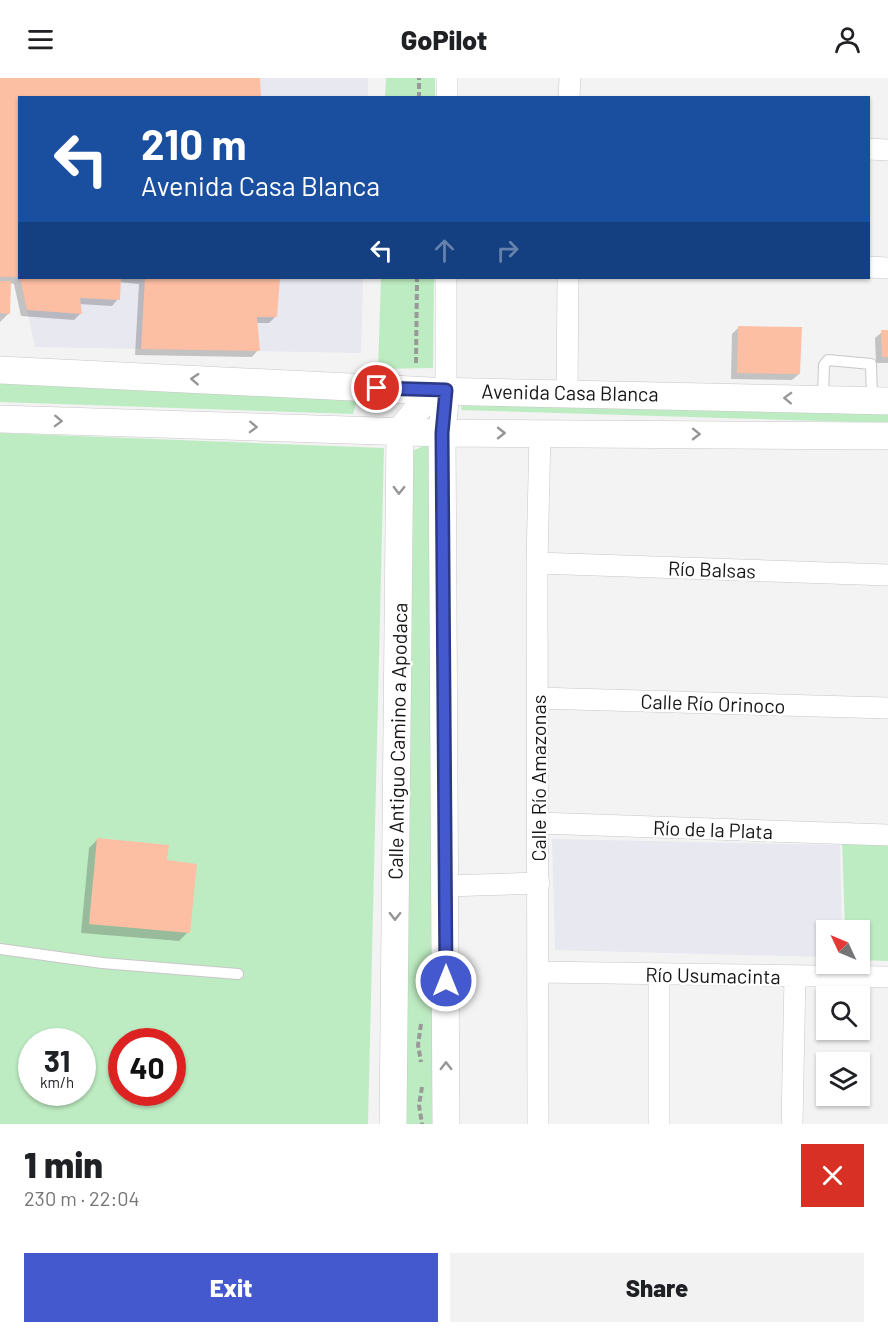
<!DOCTYPE html>
<meta charset="utf-8">
<style>
body{margin:0;font-family:Barlow,sans-serif;background:#f2f2f2;color:#202124;height:100vh;display:flex;flex-direction:column;font-size:22px;white-space:nowrap}
*{box-sizing:border-box;margin:0}
p{font-size:20px;color:#757577}
.icon{flex:none;width:33px;height:33px;fill:none;stroke:currentColor;stroke-width:2;stroke-linecap:round;stroke-linejoin:round}
.map{position:relative;height:1046px;overflow:hidden}
.sheet{display:flex;flex-direction:column;background:#fff;flex:1}
.sheet>*{flex:none}
.guide{position:absolute;left:18px;top:18px;width:852px;height:183px;border-radius:0px;box-shadow:0 2px 4px #0004;background:#1a4fa0;color:#fff;overflow:hidden}
.needle{width:39px;rotate:314deg}
.buttons{position:absolute;left:816px;top:842px;display:grid;gap:12px}
.buttons a{display:grid;place-items:center;width:54px;height:54px;border-radius:0px;background:#fff;box-shadow:0 2px 4px #0004;font-size:30px}
.speed{position:absolute;left:18px;top:950px;display:flex;gap:12px;font-size:30px;font-weight:700;text-align:center}
.speed>*{display:grid;place-content:center;width:78px;height:78px;border-radius:50%;background:#fff;box-shadow:0 2px 4px #0004;line-height:1}
.speed small{font-size:15px;font-weight:400}
.speed .limit{border:9px solid #d22;background:#fff;color:#111}
.pin{position:absolute;display:grid;place-items:center;width:51px;height:51px;color:#fff;margin:-26px;border:3px solid #fff;border-radius:50%;box-shadow:0 2px 6px #0007}
.me{position:absolute;width:66px;margin:-33px;rotate:0deg;stroke-linejoin:round;filter:drop-shadow(0 0 4px #0008)}
.turn{display:flex;align-items:center;gap:21px;height:126px;padding:0 24px;font-size:27px}
.turn .icon{width:78px;height:78px;stroke-width:2.5}
.turn b{display:block;font-size:42px;line-height:51px}
.lanes{display:flex;align-items:center;height:57px;padding:0 24px;background:#0003;justify-content:center;gap:30px;direction:ltr}
.lanes .off{opacity:.35}
.round{display:grid;place-items:center;flex:none;width:63px;height:63px;border-radius:0px;background:#f2f2f2}
.summary{display:flex;align-items:center;justify-content:space-between;height:102px;padding:0 24px}
h1{font-size:36px;font-weight:800;line-height:45px}
.cta{display:flex;gap:12px;margin-top:auto;padding:12px 24px}
.cta a{flex:1;height:69px;border-radius:0px;background:#4459cd;color:#fff;font-size:24px;font-weight:800;line-height:69px;text-align:center}
.cta a+a{background:#f2f2f2;color:#202124}
header{display:flex;justify-content:space-between;align-items:center;height:78px;padding:0 24px;background:#fff;font-size:27px;font-weight:800}
.map>svg:first-child{display:block}
.built{fill:#e7e8f0}
.green{fill:#beecc2;fill-rule:evenodd}
.shadow{fill:#0003}
.building{fill:#fcbfa3}
.lines{fill:none;stroke-linecap:round;stroke-linejoin:round}
.service-casing{stroke:#c7c7c8;stroke-width:12}
.minor-casing{stroke:#c7c7c8;stroke-width:22}
.tertiary-casing{stroke:#c7c7c8;stroke-width:28}
.path{stroke:#999;stroke-width:4;stroke-dasharray:6 3;stroke-linecap:butt}
.service{stroke:#fff;stroke-width:10}
.minor{stroke:#fff;stroke-width:21}
.tertiary{stroke:#fff;stroke-width:27}
.oneway{stroke:#969696}
.route-casing{stroke:#2c3a85;stroke-width:15}
.route{stroke:#4459cd;stroke-width:10}
.labels{text-anchor:middle;dominant-baseline:central;stroke-width:5;stroke-linejoin:round;paint-order:stroke}
.street-label{font-size:20px;fill:#161616;stroke:#fff}
</style>
<header><svg class="icon" aria-label="menu" viewBox="0 0 24 24"><path d="M4 6h16M4 12h16M4 18h16"/></svg>GoPilot<svg class="icon" aria-label="person" viewBox="0 0 24 24"><circle cx="12" cy="8" r="4"/><path d="M4 21q1-7 8-7t8 7"/></svg></header>
<div class="map">
<svg width="888" height="1046" viewBox="0 0 888 1046">
<rect width="100%" height="100%" fill="#f3f3f4"/>
<!-- built -->
<path class="built" d="M 0,0 L 368,0 L 368,19 L 20,20 L 20,199 L 0,199 Z
M 20,200 L 363,200 L 361,275 L 35,269 Z
M 552,761 L 840,767 L 842,852 L 826,852 L 826,879 L 555,872 Z"/>
<!-- green -->
<path class="green" d="M 386,0 L 435,0 L 435,19 L 385,19 Z
M 381,200 L 434,200 L 433,290 L 378,291 Z
M 0,303 L 359,314 L 353,336 L 0,324 Z
M 462,321 L 888,332 L 888,345 L 461,332 Z
M 0,355 L 384,370 L 368,1046 L 0,1046 ZM 32,963 L 82,963 L 82,1014 L 32,1014 ZM 122,963 L 172,963 L 172,1014 L 122,1014 Z
M 428,366 L 431,379 L 433,1046 L 399,1046 L 405,376 Z
M 842,762 L 888,763 L 888,883 L 860,882 L 860,852 L 845,852 Z"/>
<!-- shadow -->
<path class="shadow" d="M 0,0 L 259,0 L 20,20 L 20,200 L 278,200 L 276,238 L 269,245 L 256,245 L 258,272 L 252,279 L 135,277 L 139,206 L 119,204 L 118,221 L 112,228 L 79,226 L 81,235 L 74,242 L 21,238 L 14,206 L 10,205 L 9,235 L 0,244 Z
M 739,249 L 799,296 L 792,302 L 731,301 L 732,256 Z
M 888,253 L 888,285 L 876,285 L 875,260 L 882,254 Z
M 98,761 L 165,783 L 188,854 L 179,863 L 81,855 L 89,770 Z"/>
<!-- building -->
<path class="building" d="M 0,0 L 260,0 L 261,20 L 20,20 L 20,199 L 0,199 Z
M 20,200 L 121,200 L 120,222 L 80,220 L 82,236 L 27,232 Z
M 145,200 L 280,200 L 277,239 L 257,239 L 260,273 L 141,271 Z
M 0,203 L 11,203 L 10,236 L 0,235 Z
M 738,248 L 802,249 L 800,296 L 737,295 Z
M 881,252 L 888,252 L 888,279 L 882,279 Z
M 97,760 L 169,767 L 167,782 L 197,786 L 190,855 L 89,846 Z"/>
<g class="lines">
<!-- service casing -->
<g class="service-casing">
<path id="service" d="M 823,320 L 824,287 L 828,282 L 871,286 L 872,322
M 0,871 L 102,885 L 238,896"/>
</g>
<!-- minor casing -->
<g class="minor-casing">
<path id="minor" d="M 447,20 L 447,0
M 569,20 L 570,0
M 868,71 L 888,72
M 868,189 L 888,190
M 446,312 L 446,200
M 567,314 L 568,200
M 537,485 L 888,497
M 537,620 L 888,630
M 538,745 L 888,757
M 446,808 L 539,805
M 538,894 L 888,899
M 538,1046 L 537,485 L 540,355
M 659,1046 L 659,896
M 792,1046 L 795,898"/>
</g>
<!-- tertiary casing -->
<g class="tertiary-casing">
<path id="tertiary" d="M 0,292 L 432,313 L 888,323
M 446,312 L 442,355 L 446,1046
M 0,341 L 442,355 L 888,358
M 393,1046 L 400,353 L 432,313"/>
</g>
<!-- path -->
<path class="path" d="M 419,20 L 419,0
M 416,285 L 417,200
M 419,893 L 421,909
M 421,946 L 418,967 L 421,984
M 422,1009 L 419,1027 L 422,1046"/>
<!-- service -->
<use href="#service" class="service"/>
<!-- minor -->
<use href="#minor" class="minor"/>
<!-- tertiary -->
<use href="#tertiary" class="tertiary"/>
</g>
<!-- one-way arrows -->
<defs><path id="oneway-chevron" d="M-2-3.5L2.5 0L-2 3.5" fill="none" stroke-width="1.6" stroke-linecap="round" stroke-linejoin="round" transform="scale(1.5)"/></defs>
<g class="oneway">
<use href="#oneway-chevron" transform="translate(195 301) rotate(-177)"/>
<use href="#oneway-chevron" transform="translate(788 320) rotate(-178)"/>
<use href="#oneway-chevron" transform="translate(58 343) rotate(2)"/>
<use href="#oneway-chevron" transform="translate(253 349) rotate(2)"/>
<use href="#oneway-chevron" transform="translate(501 355)"/>
<use href="#oneway-chevron" transform="translate(696 356) rotate(1)"/>
<use href="#oneway-chevron" transform="translate(399 412) rotate(91)"/>
<use href="#oneway-chevron" transform="translate(395 838) rotate(91)"/>
<use href="#oneway-chevron" transform="translate(446 988) rotate(-90)"/>
</g>
<g class="lines">
<!-- route casing -->
<g class="route-casing">
<path id="route" d="M 377,310 L 446,312 L 442,355 L 446,903"/>
</g>
<!-- route -->
<use href="#route" class="route"/>
</g>
<g class="labels">
<!-- street labels -->
<g class="street-label">
<text transform="translate(570 314) rotate(1)">Avenida Casa Blanca</text>
<text transform="translate(712 491) rotate(2)">Río Balsas</text>
<text transform="translate(713 625) rotate(2)">Calle Río Orinoco</text>
<text transform="translate(397 663) rotate(-89)">Calle Antiguo Camino a Apodaca</text>
<text transform="translate(538 700) rotate(-90)">Calle Río Amazonas</text>
<text transform="translate(713 751) rotate(2)">Río de la Plata</text>
<text transform="translate(713 897) rotate(1)">Río Usumacinta</text>
</g>
</g>
</svg>
<div class="buttons">
<a><svg class="needle" viewBox="-14 -14 28 28"><path d="M0-13l5 13h-10z" fill="#e53935"/><path d="M0 13l5-13h-10z" fill="#757577"/></svg></a>
<a><svg class="icon" aria-label="search" viewBox="0 0 24 24"><circle cx="10" cy="10" r="6"/><path d="M15 15l6 6"/></svg></a>
<a><svg class="icon" aria-label="layers" viewBox="0 0 24 24"><path d="M12 4l9 5-9 5-9-5zM3 14l9 5 9-5"/></svg></a>
</div>
<div class="speed"><div>31<small>km/h</small></div><div class="limit">40</div></div>
<div class="pin" style="left:377px;top:310px;background:#d93025"><svg class="icon" aria-label="arrive" viewBox="0 0 24 24"><path d="M6 21V4h12l-3 4 3 4H6"/></svg></div>
<svg class="me" style="left:446px;top:903px" viewBox="-20 -20 40 40"><circle r="17" fill="#4459cd" stroke="#fff" stroke-width="3"/><path d="M0-11L8 9 0 5-8 9z" fill="#fff"/></svg>
<div class="guide">
<div class="turn"><svg class="icon" aria-label="left" viewBox="0 0 24 24"><path d="M17 20v-9H6M10 6l-5 5 5 5"/></svg><div><b>210 m</b>Avenida Casa Blanca</div></div>
<div class="lanes"><svg class="icon" aria-label="left" viewBox="0 0 24 24"><path d="M17 20v-9H6M10 6l-5 5 5 5"/></svg><svg class="icon off" aria-label="ahead" viewBox="0 0 24 24"><path d="M12 20V5M6 11l6-6 6 6"/></svg><svg class="icon off" aria-label="right" viewBox="0 0 24 24"><path d="M7 20v-9h11M14 6l5 5-5 5"/></svg></div>
</div>
</div>
<section class="sheet">
<div class="summary"><div><h1>1 min</h1><p>230 m · 22:04</p></div><a class="round" style="background:#d93025;color:#fff"><svg class="icon" aria-label="close" viewBox="0 0 24 24"><path d="M6 6l12 12M18 6L6 18"/></svg></a></div>
<div class="cta"><a>Exit</a><a>Share</a></div>
</section>
